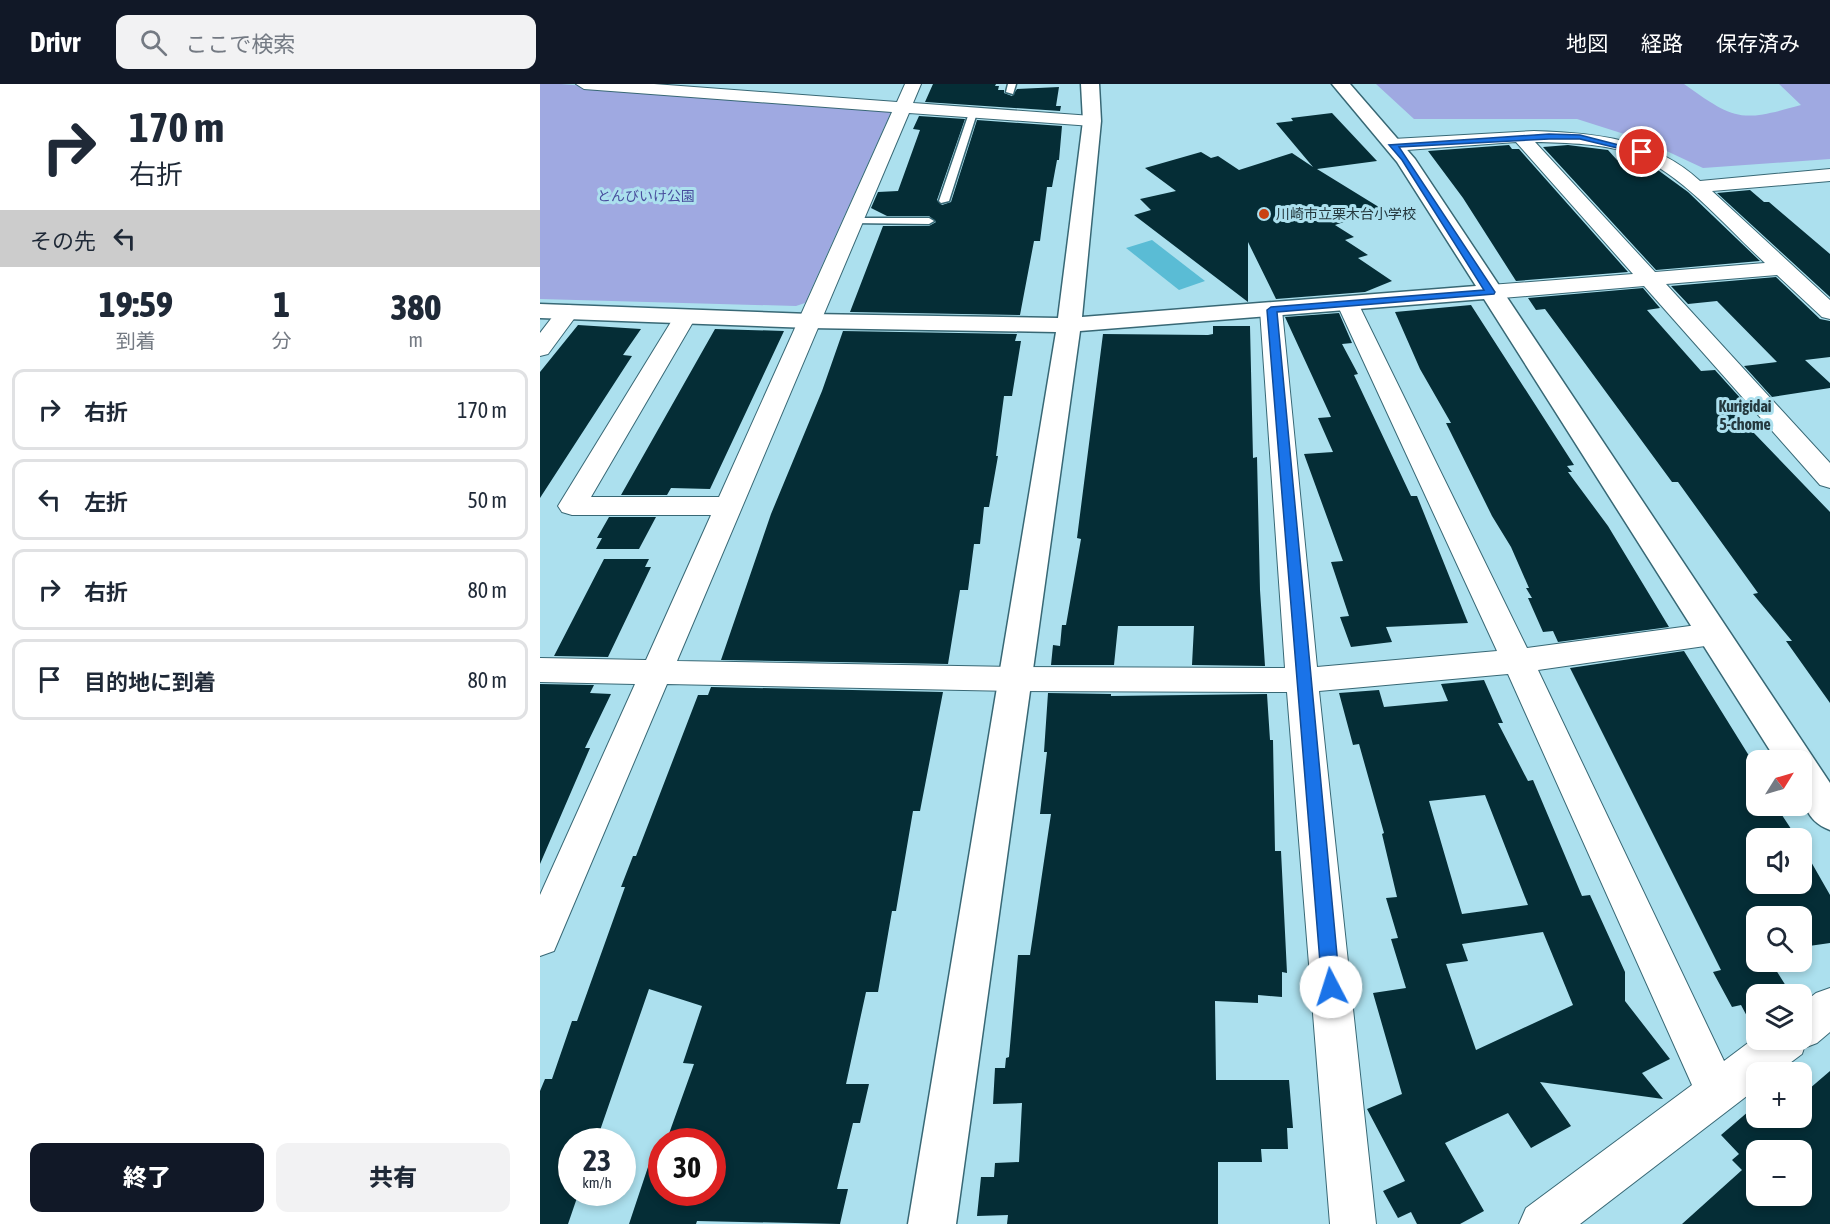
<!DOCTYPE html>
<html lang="ja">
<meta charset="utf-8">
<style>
body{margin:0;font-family:"Asap Condensed","Noto Sans JP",sans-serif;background:#f2f2f3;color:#1f2937;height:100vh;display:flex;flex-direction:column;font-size:22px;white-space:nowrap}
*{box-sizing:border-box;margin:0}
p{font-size:20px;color:#747a83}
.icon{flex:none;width:33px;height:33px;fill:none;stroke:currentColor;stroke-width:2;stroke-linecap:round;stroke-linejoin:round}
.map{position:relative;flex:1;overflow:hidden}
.details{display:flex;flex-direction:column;background:#fff;width:540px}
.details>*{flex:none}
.hud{background:#fff;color:#1f2937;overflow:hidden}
.needle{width:39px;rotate:53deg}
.fabs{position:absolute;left:1206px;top:666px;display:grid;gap:12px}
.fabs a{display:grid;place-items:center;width:66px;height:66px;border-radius:12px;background:#fff;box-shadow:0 3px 9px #0003;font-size:30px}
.speed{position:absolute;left:18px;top:1044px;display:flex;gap:12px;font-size:30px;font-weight:700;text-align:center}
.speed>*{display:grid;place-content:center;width:78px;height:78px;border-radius:50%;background:#fff;box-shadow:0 3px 9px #0003;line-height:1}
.speed small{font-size:15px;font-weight:400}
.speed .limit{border:9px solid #d22;background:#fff;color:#111}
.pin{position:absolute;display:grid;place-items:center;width:51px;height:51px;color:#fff;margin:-26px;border:3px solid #fff;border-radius:50%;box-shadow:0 2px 6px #0007}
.me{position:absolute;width:66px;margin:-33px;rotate:355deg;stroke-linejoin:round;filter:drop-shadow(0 0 4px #0008)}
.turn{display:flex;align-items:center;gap:21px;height:126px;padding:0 30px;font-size:27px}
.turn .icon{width:78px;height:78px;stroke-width:2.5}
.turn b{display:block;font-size:42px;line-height:51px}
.then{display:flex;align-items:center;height:57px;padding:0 30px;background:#0003;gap:12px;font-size:22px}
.eta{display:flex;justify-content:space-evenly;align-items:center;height:102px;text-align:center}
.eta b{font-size:36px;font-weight:800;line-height:42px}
.primary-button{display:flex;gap:12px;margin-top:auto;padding:12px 30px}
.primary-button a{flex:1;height:69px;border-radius:12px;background:#111827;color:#fff;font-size:24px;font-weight:800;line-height:69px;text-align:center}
.primary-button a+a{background:#f2f2f3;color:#1f2937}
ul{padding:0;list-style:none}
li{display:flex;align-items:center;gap:18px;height:81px;margin:0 12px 9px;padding:0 18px;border:3px solid #e0e1e3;border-radius:12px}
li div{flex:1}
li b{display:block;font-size:22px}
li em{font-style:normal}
header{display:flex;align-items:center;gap:36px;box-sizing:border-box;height:84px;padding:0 30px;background:#111827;color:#fff}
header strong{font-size:28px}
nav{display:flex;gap:33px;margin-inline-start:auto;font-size:21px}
.search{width:420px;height:54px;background:#f2f2f3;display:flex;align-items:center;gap:15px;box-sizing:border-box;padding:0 21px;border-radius:12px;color:#747a83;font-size:22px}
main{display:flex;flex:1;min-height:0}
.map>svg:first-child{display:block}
.green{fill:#9fa9e1}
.water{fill:#5abcd5}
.building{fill:#052d36;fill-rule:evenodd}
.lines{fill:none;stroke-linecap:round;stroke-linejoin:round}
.lane-casing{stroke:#386875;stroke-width:3}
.street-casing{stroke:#386875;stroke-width:2}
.secondary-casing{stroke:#386875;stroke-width:3}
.lane{fill:#fff;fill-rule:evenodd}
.street{fill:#fff;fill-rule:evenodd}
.secondary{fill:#fff;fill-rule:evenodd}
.route{fill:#1a73e8;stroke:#114b97;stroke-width:1.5}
.poi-dot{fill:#c94212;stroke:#ace0ee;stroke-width:2}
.labels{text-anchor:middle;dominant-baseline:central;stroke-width:6;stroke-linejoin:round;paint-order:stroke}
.far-park-label{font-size:14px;fill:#484d9d;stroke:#ace0ee}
.far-poi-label{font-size:14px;fill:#24383e;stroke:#ace0ee;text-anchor:start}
.neighbourhood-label{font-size:16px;font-weight:bold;fill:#24383e;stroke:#ace0ee}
</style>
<header>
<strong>Drivr</strong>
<div class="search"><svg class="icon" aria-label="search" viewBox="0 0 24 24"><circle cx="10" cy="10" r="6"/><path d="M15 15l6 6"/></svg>ここで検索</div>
<nav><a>地図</a><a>経路</a><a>保存済み</a></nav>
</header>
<main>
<section class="details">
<div class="hud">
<div class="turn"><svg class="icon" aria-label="right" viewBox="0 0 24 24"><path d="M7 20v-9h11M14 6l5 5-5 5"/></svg><div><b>170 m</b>右折</div></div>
<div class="then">その先<svg class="icon" aria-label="left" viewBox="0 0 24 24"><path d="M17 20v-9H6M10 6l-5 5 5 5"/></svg></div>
</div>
<div class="eta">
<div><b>19:59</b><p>到着</p></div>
<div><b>1</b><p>分</p></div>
<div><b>380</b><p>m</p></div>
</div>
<ul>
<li><svg class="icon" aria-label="right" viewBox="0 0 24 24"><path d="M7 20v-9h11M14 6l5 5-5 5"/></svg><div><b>右折</b></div><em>170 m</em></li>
<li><svg class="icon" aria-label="left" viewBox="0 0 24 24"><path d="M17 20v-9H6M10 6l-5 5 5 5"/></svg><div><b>左折</b></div><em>50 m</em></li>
<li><svg class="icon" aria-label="right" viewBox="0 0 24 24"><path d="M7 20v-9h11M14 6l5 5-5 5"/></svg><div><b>右折</b></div><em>80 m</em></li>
<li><svg class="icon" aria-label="arrive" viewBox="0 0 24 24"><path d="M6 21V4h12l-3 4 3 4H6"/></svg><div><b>目的地に到着</b></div><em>80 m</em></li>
</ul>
<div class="primary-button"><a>終了</a><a>共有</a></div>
</section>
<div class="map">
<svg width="1290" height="1140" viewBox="0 0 1290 1140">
<rect width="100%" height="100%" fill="#ace0ee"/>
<!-- green -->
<path class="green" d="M 0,0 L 21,0 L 351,28 L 265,219 L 256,222 L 0,215 Z
M 836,0 L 1144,0 C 1196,37 1200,38 1261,21 L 1239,0 L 1290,0 L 1290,75 L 1163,84 L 1103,56 L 1037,35 L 874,35 Z"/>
<!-- water -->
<path class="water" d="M 612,156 L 665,197 L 639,206 L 586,164 Z"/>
<!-- building -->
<path class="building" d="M 393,0 L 456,0 L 455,2 L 459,2 L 458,6 L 464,6 L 464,9 L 472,12 L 477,5 L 519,3 L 516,22 L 521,22 L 520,27 L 385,18 Z
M 792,29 L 837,77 L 777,85 L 842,125 L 795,141 L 814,153 L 805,156 L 828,171 L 818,174 L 852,197 L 825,208 L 736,215 L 708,158 L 708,218 L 594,131 L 611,126 L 600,115 L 636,107 L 605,84 L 661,68 L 671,74 L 678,72 L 699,86 L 752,69 L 773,83 L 736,39 L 753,37 L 751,34 Z
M 379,32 L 425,35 L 397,116 L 402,121 L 411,118 L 437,36 L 522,42 L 519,76 L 517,76 L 512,103 L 507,103 L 500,157 L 494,157 L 480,231 L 310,228 L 343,142 L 389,142 L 396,138 L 389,132 L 347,132 L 331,124 L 338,108 L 358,107 L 380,46 L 373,45 Z
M 969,61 L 972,65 L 979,65 L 1088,188 L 976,197 L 923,114 L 888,67 Z
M 1028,61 L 1068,66 L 1077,76 L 1099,76 L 1111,81 L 1148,108 L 1220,177 L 1116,186 L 1003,63 Z
M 1210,106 L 1224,118 L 1229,118 L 1290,170 L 1290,213 L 1177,109 Z
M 1236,193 L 1280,235 L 1290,237 L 1290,273 L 1265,276 L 1290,299 L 1290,304 L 1232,313 L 1204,282 L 1237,278 L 1177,217 L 1148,220 L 1131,202 Z
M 1103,204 L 1120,224 L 1107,226 L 1161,287 L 1175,286 L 1203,317 L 1186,320 L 1290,428 L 1290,619 L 1246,557 L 1252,557 L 1213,510 L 1218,509 L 1138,398 L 1132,398 L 1005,225 L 996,226 L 988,214 Z
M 931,221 L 1034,381 L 1027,382 L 1032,388 L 1028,388 L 1068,442 L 1129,543 L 1018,558 L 1013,547 L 1003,548 L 988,514 L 992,514 L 986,504 L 989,504 L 971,463 L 952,432 L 906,339 L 911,339 L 880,285 L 855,228 Z
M 799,229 L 812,259 L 802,260 L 818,290 L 814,291 L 871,412 L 877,412 L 928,539 L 846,543 L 852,558 L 811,563 L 800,533 L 809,532 L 791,478 L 803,477 L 764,370 L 793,368 L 778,334 L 791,333 L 745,233 Z
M 38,241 L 101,245 L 83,271 L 92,272 L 0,414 L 0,288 Z
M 673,242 L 710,242 L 713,374 L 717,373 L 720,506 L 725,582 L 652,581 L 654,542 L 578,542 L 574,581 L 511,581 L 513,561 L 520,562 L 522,541 L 526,541 L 541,455 L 537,454 L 563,250 L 668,251 L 673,250 Z
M 175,245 L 244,247 L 170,405 L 131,404 L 127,411 L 81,411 Z
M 303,247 L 477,250 L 475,257 L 481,257 L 472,312 L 464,312 L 456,372 L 458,372 L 449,423 L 444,423 L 440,460 L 434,460 L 428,506 L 420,506 L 408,580 L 181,576 L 231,430 L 282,307 Z
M 69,433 L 116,433 L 99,465 L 56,465 L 62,454 L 57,454 Z
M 64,475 L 109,475 L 105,483 L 111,483 L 68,573 L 14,572 Z
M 1144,567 L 1216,683 L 1216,722 L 1236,722 L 1257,754 L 1216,754 L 1216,800 L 1262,800 L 1262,762 L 1290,811 L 1290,859 L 1262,863 L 1262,832 L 1216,832 L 1216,878 L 1231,878 L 1251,910 L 1224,910 L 1216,904 L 1216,949 L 1201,921 L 1192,923 L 1173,888 L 1181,886 L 1030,584 Z
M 944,596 L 963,639 L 958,639 L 988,697 L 993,696 L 1042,812 L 1050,811 L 1085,888 L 1085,917 L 1130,975 L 1102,989 L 1123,1015 L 1000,998 L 1031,1042 L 991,1064 L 968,1029 L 905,1059 L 944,1127 L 920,1140 L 877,1140 L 871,1128 L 858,1134 L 843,1107 L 865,1097 L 827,1025 L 862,1010 L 833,909 L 866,904 L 851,855 L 858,854 L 846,814 L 857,813 L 842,750 L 844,749 L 819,660 L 813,661 L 799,609 L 839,606 L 844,623 L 908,617 L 901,600 ZM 945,711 L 988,821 L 922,830 L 889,717 ZM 1003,848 L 1033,921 L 936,966 L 906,880 L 928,877 L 922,860 Z
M 0,600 L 54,601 L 50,609 L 71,610 L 45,664 L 50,664 L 0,780 Z
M 171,603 L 403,608 L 380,727 L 373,727 L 356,827 L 352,827 L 338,908 L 326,908 L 306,1000 L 329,1000 L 320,1039 L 313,1039 L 297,1105 L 308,1105 L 300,1140 L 157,1137 L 156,1140 L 89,1140 L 114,1065 L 122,1065 L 122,1108 L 172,1108 L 172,1058 L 126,1058 L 154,980 L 143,979 L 162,922 L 109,905 L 56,1058 L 32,1058 L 32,1108 L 39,1108 L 28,1140 L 0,1140 L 0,1007 L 5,995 L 12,995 L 32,937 L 37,937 L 85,803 L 81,803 L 93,772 L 96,772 L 158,611 L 168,611 Z
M 508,609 L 571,610 L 571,612 L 727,610 L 730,656 L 733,656 L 735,767 L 741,767 L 747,889 L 742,888 L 742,913 L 718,911 L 718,919 L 675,917 L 676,996 L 749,996 L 753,1044 L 747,1044 L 748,1065 L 721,1065 L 722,1078 L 678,1078 L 678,1140 L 467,1140 L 468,1131 L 437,1132 L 441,1093 L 454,1093 L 455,1079 L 479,1078 L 482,1019 L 453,1020 L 455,984 L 465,984 L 466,974 L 469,973 L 478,871 L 490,871 L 511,730 L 500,730 L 507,668 L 504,668 Z
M 1290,987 L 1290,1140 L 1142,1140 L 1202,1086 L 1192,1076 L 1199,1070 L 1181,1051 L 1216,1021 L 1216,1034 L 1262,1034 L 1262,1011 ZM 1216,1066 L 1262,1066 L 1262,1112 L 1216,1112 Z"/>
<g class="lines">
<!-- lane casing -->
<g class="lane-casing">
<path id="lane" d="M 468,0 L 476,0 L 473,10 L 466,8 Z
M 433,26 L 437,29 L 409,117 L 401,119 L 399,117 L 429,29 Z
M 314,134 L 389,134 L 394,137 L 389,140 L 311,139 L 311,135 Z"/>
</g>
<!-- street casing -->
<g class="street-casing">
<path id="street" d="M 36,0 L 114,0 L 357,18 L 365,0 L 381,0 L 373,19 L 552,32 L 561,37 L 552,42 L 369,29 L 137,577 L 474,583 L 745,584 L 720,226 L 723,221 L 739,221 L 742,226 L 777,583 L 957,567 L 797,220 L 800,215 L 816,215 L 987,564 L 1172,539 L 1183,542 L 1187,550 L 1183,558 L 1172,561 L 998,586 L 1184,977 L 1216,953 L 1216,956 L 1262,956 L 1262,920 L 1276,909 L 1290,904 L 1290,948 L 1277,959 L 1264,964 L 1262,970 L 1238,988 L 1216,988 L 1216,1005 L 1040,1140 L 979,1140 L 986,1124 L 1152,1001 L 968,590 L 779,607 L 836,1140 L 790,1140 L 747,608 L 474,607 L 127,600 L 14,867 L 0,872 L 0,811 L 95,600 L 0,598 L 0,574 L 106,576 L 171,431 L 32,431 L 22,428 L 18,422 L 134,233 L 137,228 L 153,228 L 156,233 L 51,413 L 179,413 L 352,28 L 44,5 Z
M 994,47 C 1054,49 1114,54 1160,97 L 1290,85 L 1290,97 L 1172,107 L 1290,216 L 1290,235 L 1282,233 L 1237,191 L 1126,200 L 1290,379 L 1290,404 L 1280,401 L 1104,202 L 950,215 L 942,213 L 939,208 L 942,203 L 950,201 L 1093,190 L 976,58 L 853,67 L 844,61 L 853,55 ZM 995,58 C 1028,59 1064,59 1095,71 C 1142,90 1187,144 1225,179 L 1115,188 Z
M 28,221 L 36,223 L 39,228 L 8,270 L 0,272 L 0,249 L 20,223 Z"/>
</g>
<!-- secondary casing -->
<g class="secondary-casing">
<path id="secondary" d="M 541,0 L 559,0 L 561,37 L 542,233 L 936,202 L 857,78 L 792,0 L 810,0 L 875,75 L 1290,699 L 1290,746 C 1258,734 1262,705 1262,676 L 1236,676 L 944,215 L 540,247 L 416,1140 L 368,1140 L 516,248 L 270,244 L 0,234 L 0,220 L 270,230 L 518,234 L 543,37 Z"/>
</g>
<!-- lane -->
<use href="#lane" class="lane"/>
<!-- street -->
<use href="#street" class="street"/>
<!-- secondary -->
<use href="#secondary" class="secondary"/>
</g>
<!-- route -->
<path class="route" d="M 1009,50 L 1040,51 L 1106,68 L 1102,70 L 1040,55 L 1009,55 L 859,63 L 955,208 L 954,210 L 737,228 L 800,903 L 797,909 L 791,912 L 785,909 L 782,903 L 727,226 L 731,223 L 944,206 L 862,76 L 849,61 Z"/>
<!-- markers -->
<circle class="poi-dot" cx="724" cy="130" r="6"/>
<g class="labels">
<!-- far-park labels -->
<g class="far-park-label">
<text x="106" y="112">とんびいけ公園</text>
</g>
<!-- far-poi labels -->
<g class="far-poi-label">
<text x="736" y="130">川崎市立栗木台小学校</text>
</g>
<!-- neighbourhood labels -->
<g class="neighbourhood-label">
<text x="1205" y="322">Kurigidai<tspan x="1205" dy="18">5-chome</tspan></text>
</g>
</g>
</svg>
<div class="fabs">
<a><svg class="needle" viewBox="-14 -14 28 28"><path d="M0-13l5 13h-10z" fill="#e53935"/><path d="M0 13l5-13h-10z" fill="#747a83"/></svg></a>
<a><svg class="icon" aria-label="sound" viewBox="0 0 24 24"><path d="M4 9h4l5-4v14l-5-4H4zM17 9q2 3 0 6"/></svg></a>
<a><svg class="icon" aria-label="search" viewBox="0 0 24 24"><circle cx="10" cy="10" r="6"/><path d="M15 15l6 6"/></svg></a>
<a><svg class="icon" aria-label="layers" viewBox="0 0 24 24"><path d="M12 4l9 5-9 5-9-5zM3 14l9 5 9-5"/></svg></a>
<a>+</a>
<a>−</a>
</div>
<div class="speed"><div>23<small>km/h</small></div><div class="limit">30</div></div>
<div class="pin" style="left:1102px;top:68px;background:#d93025"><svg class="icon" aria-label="arrive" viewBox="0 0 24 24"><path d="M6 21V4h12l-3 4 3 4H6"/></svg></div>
<svg class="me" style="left:791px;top:903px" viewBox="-20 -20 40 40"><circle r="19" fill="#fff"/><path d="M0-13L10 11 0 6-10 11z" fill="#1a73e8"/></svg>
</div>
</main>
